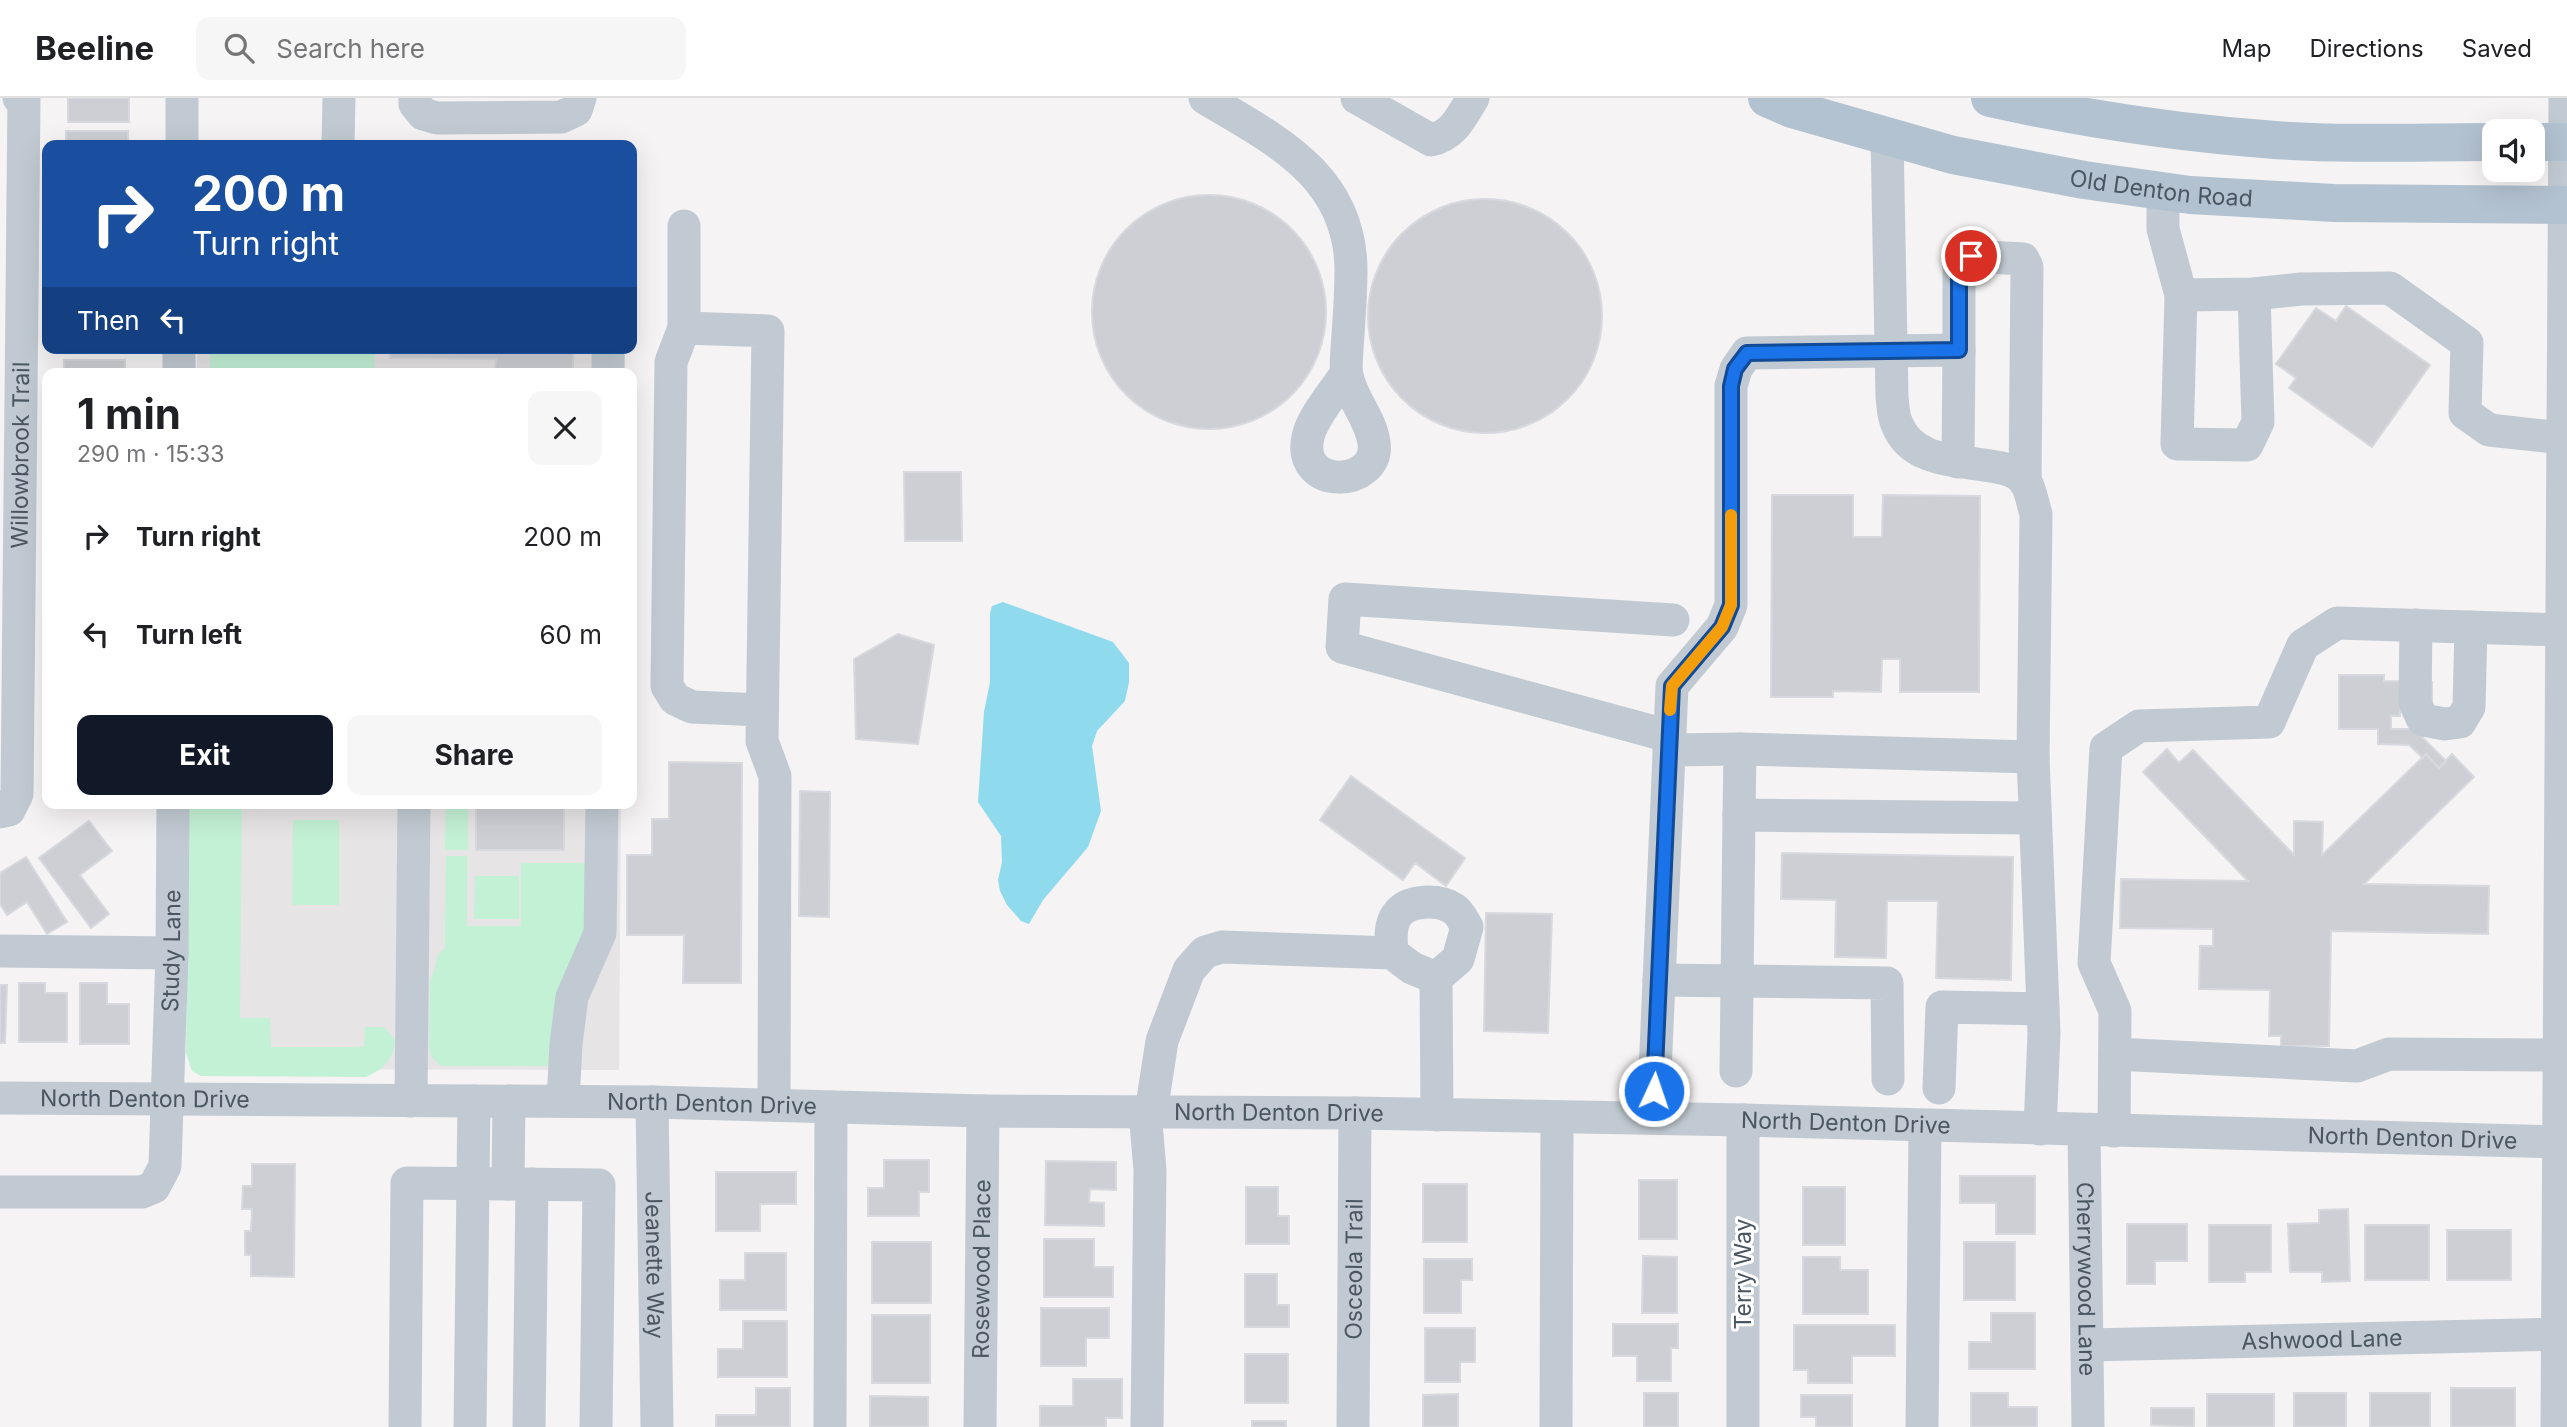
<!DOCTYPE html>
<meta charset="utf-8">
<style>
body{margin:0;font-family:Inter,sans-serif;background:#f6f6f6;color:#202124;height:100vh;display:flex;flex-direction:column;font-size:26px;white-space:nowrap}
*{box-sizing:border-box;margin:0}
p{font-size:23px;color:#757577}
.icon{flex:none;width:38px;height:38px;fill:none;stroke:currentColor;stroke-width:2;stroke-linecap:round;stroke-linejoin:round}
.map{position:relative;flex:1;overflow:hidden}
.drawer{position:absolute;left:42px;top:270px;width:595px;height:441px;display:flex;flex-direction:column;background:#fff;border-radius:14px;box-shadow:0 7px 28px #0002}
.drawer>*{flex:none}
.hud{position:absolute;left:42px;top:42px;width:595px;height:214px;border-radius:14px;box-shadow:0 7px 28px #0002;background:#1a4fa0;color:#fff;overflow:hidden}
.buttons{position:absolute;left:2482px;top:21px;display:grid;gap:14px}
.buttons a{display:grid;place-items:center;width:63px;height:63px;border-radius:14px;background:#fff;box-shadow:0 7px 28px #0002;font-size:35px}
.pin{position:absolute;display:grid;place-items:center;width:60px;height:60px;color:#fff;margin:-30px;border:4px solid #fff;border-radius:50%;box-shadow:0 2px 7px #0007}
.me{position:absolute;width:77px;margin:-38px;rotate:3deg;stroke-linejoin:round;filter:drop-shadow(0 0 5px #0008)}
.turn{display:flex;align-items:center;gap:24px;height:147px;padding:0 35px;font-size:32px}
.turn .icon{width:91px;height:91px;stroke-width:2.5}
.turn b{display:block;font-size:49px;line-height:60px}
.then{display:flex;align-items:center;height:66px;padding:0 35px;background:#0003;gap:14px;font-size:26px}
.round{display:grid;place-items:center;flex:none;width:74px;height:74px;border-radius:14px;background:#f6f6f6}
.head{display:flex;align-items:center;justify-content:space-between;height:119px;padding:0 35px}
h1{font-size:42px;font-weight:700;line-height:52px}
.action{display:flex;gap:14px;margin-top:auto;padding:14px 35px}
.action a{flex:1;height:80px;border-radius:14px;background:#111827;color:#fff;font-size:28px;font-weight:700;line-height:80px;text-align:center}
.action a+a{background:#f6f6f6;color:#202124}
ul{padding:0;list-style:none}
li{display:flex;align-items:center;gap:21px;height:98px;padding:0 35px}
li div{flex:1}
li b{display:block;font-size:26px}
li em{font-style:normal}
header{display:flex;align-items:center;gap:42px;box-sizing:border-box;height:98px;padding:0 35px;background:#fff;border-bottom:2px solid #e0e0e0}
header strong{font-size:33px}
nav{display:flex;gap:38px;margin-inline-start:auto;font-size:24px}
.search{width:490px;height:63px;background:#f6f6f6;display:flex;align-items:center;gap:18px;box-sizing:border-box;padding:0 24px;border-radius:14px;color:#757577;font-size:26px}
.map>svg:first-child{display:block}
.education{fill:#e6e4e5}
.green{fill:#c3f1d5}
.water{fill:#90daee}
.building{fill:#cdcfd5;stroke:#d7d9de;stroke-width:2}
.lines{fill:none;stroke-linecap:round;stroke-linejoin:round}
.minor{stroke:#c1cad2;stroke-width:33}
.major{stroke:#b3c2d1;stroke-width:38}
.route-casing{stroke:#114b97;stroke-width:18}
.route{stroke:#1a73e8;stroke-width:12}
.slow{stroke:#f59e0b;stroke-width:12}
.labels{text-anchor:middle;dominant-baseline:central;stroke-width:6;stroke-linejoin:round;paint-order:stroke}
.street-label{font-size:23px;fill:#4a5661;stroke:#fff}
</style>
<header>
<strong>Beeline</strong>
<div class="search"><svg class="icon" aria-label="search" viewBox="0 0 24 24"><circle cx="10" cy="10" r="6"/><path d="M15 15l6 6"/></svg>Search here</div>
<nav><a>Map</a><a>Directions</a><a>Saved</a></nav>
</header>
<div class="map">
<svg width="2567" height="1329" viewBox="0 0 2567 1329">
<rect width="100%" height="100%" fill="#f5f3f3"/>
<!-- education -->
<path class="education" d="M 197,250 L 625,250 L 625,275 L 197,275 Z
M 193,705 L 621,705 L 619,972 L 191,971 Z"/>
<!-- green -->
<path class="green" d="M 210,250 L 375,250 L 374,275 L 210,275 Z
M 189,705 L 242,705 L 240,920 L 270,920 L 271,949 L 364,949 L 365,929 L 384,929 L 395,942 C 393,962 384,971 366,979 L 201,978 L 192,973 L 186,955 Z
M 446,705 L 468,705 L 468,752 L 445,752 Z
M 293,722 L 339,722 L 339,807 L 292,807 Z
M 446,758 L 467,758 L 467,828 L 521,828 L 521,765 L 589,765 L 587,822 L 555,950 L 547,968 L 441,968 L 432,960 L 429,950 L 430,883 L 435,870 L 438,856 L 445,850 Z
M 475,778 L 519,778 L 519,821 L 474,821 Z"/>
<!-- water -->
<path class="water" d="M 1003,504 L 1113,544 L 1129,565 L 1129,584 L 1125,603 L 1097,633 L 1092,648 L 1101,713 L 1088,749 L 1043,802 L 1029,826 L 1021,823 L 1007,807 L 1000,793 L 998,782 L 1002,764 L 1001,738 L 978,704 L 984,614 L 990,584 L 990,515 L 992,508 Z"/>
<!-- building -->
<path class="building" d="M 68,0 L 129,0 L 129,24 L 68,24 Z
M 66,33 L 128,33 L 128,47 L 66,47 Z
M1092 214a117 117 0 1 1 234 0a117 117 0 1 1-234 0Z
M1368 218a117 117 0 1 1 234 0a117 117 0 1 1-234 0Z
M 2346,208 L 2430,267 L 2372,349 L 2289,290 L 2296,280 L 2276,266 L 2316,210 L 2336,223 Z
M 65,250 L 124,250 L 124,251 L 65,251 Z
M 390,250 L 573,250 L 573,275 L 495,275 L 496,261 L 390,260 Z
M 64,262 L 125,262 L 125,275 L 64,275 Z
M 904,374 L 961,374 L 962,443 L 905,443 Z
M 1772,397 L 1853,397 L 1853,439 L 1882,439 L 1883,397 L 1980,398 L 1979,594 L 1900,594 L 1900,561 L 1882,561 L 1881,594 L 1833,593 L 1833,599 L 1771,599 Z
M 898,536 L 934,547 L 918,646 L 856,641 L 854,561 Z
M 2339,577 L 2384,577 L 2384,583 L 2432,584 L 2432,605 L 2400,605 L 2400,618 L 2391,618 L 2391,631 L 2414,631 L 2446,663 L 2439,670 L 2426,656 L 2423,660 L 2409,647 L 2378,646 L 2378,631 L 2339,631 Z
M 2167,651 L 2179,665 L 2193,652 L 2294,757 L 2294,723 L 2323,724 L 2322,757 L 2426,656 L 2439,670 L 2452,656 L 2474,679 L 2364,786 L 2489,788 L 2488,836 L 2331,833 L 2329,948 L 2281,948 L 2281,938 L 2269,938 L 2270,892 L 2199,891 L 2200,848 L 2213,848 L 2213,831 L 2120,830 L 2121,781 L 2248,783 L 2143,674 Z
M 669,664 L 742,665 L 741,885 L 683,885 L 684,837 L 627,837 L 627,757 L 652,757 L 652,721 L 669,721 Z
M 1351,678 L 1465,760 L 1446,788 L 1415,765 L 1403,782 L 1320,722 Z
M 800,693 L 830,694 L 829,819 L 799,818 Z
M 71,705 L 124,705 L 124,708 L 71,708 Z
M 476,705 L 564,705 L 564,752 L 476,752 Z
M 89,723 L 112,753 L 80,777 L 109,816 L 91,830 L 39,760 Z
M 1782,755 L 2013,759 L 2011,882 L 1936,880 L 1938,803 L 1887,803 L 1886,860 L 1835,859 L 1836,802 L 1781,801 Z
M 26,759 L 67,824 L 47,836 L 27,804 L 7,817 L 0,806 L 0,775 Z
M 1486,815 L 1552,816 L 1548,935 L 1484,933 Z
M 19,885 L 45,885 L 45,895 L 67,895 L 67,944 L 19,944 Z
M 80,885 L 107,885 L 107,906 L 129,906 L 129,946 L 80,946 Z
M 0,887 L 7,887 L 5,945 L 0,945 Z
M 884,1062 L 929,1062 L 929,1094 L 919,1094 L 919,1118 L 868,1118 L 868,1090 L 884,1090 Z
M 1046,1063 L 1116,1064 L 1116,1092 L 1090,1091 L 1089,1104 L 1104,1105 L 1104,1128 L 1045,1127 Z
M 252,1066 L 295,1066 L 294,1179 L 251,1178 L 251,1157 L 245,1157 L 245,1133 L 251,1133 L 252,1111 L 242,1111 L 243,1088 L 252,1088 Z
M 716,1074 L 796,1074 L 796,1106 L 760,1106 L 760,1133 L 716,1133 Z
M 1960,1078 L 2035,1078 L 2035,1136 L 1996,1136 L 1996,1105 L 1960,1105 Z
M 1639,1082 L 1677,1082 L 1677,1141 L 1639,1141 Z
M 1423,1086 L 1467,1086 L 1467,1144 L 1423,1144 Z
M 1246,1089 L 1278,1089 L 1278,1118 L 1289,1118 L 1289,1146 L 1246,1146 Z
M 1803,1089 L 1845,1089 L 1845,1147 L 1803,1147 Z
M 2348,1111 L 2350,1183 L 2322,1184 L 2322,1174 L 2290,1174 L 2288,1126 L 2319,1125 L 2319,1112 Z
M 2127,1126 L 2187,1126 L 2187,1163 L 2155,1163 L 2155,1186 L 2127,1186 Z
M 2209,1127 L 2271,1127 L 2271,1174 L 2245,1174 L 2245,1184 L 2209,1184 Z
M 2365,1127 L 2429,1127 L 2429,1182 L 2365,1182 Z
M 2447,1132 L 2511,1132 L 2511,1182 L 2447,1182 Z
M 1044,1141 L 1094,1141 L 1094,1169 L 1113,1169 L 1113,1199 L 1044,1199 Z
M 872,1144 L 931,1144 L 931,1205 L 872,1205 Z
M 1964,1144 L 2015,1144 L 2015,1202 L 1964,1202 Z
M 745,1155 L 786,1155 L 786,1212 L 720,1212 L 720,1182 L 745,1182 Z
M 1643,1158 L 1677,1159 L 1677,1215 L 1642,1215 Z
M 1803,1159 L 1840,1159 L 1840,1172 L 1868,1172 L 1868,1216 L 1803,1216 Z
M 1424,1161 L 1472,1161 L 1472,1182 L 1461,1182 L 1461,1215 L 1424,1215 Z
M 1245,1176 L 1277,1176 L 1277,1207 L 1289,1207 L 1289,1229 L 1245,1229 Z
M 1041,1210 L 1109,1210 L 1109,1240 L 1086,1240 L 1086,1268 L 1041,1268 Z
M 1991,1215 L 2035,1215 L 2035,1271 L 1969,1271 L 1969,1244 L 1991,1244 Z
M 872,1217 L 930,1217 L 930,1285 L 872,1285 Z
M 743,1223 L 787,1223 L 787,1279 L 718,1279 L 718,1251 L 743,1251 Z
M 1613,1226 L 1678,1226 L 1678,1250 L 1671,1250 L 1671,1283 L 1637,1283 L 1637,1258 L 1613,1258 Z
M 1794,1227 L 1895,1227 L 1895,1258 L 1852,1258 L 1852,1285 L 1808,1285 L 1808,1272 L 1794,1272 Z
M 1425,1230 L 1475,1230 L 1475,1264 L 1460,1264 L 1460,1284 L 1425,1284 Z
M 1245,1256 L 1288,1256 L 1288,1305 L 1245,1305 Z
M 1073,1281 L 1122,1281 L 1122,1320 L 1106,1320 L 1106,1329 L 1040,1329 L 1040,1308 L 1073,1308 Z
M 756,1290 L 790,1290 L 790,1329 L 716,1329 L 716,1317 L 756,1317 Z
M 2451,1290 L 2515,1290 L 2515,1329 L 2451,1329 Z
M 1644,1295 L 1678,1295 L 1678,1329 L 1644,1329 Z
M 1971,1295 L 2008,1295 L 2008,1309 L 2037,1309 L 2037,1329 L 1971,1329 Z
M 2294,1295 L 2346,1295 L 2346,1329 L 2294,1329 Z
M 2370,1295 L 2430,1295 L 2430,1329 L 2370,1329 Z
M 1458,1296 L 1458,1329 L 1423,1329 L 1423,1297 Z
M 2207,1296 L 2274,1296 L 2274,1329 L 2207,1329 Z
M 1801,1297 L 1852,1297 L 1852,1329 L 1816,1329 L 1816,1319 L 1801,1319 Z
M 870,1298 L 928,1299 L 928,1329 L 870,1329 Z
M 2151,1310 L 2194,1310 L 2194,1329 L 2151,1327 Z
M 1252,1323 L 1286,1323 L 1286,1329 L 1252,1329 Z"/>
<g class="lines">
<!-- minor -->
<g class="minor">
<path d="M 415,0 L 415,6 L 423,16 L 437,20 L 561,19 L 576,12 L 580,0"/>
<path d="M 1205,0 C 1275,42 1350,77 1351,171 C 1351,197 1349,224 1347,250 C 1347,258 1345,269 1347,277 C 1351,301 1371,320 1374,345 C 1380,389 1296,394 1308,339 C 1312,319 1335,293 1346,276"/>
<path d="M 1357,0 L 1431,42 C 1454,37 1461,19 1473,0"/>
<path d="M 1887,38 L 1892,299 C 1893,307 1893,318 1897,326 C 1918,381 2005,353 2026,384 C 2031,393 2033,407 2036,416 L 2033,659 L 2044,935 L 2040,1031"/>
<path d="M 182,47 L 182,0"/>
<path d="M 338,47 L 339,0"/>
<path d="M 2163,93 L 2163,131 L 2181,197 L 2254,196 L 2301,191 L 2390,190 L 2467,245 L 2465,315 L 2489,332 L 2563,340"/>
<path d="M 684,128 L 684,230"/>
<path d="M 2181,197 L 2177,346 L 2247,347 L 2258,324 L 2254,196"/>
<path d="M 179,275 L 179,250"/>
<path d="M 608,275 L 608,250"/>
<path d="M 1958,364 L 1959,252"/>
<path d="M 2416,527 L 2415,605 L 2423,622 L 2445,626 L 2460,624 L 2469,609 L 2471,529"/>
<path d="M 762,612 L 692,609 L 675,601 L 667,588 L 671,264 L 684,230 L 768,233 L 762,643 L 775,678 L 774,1007"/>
<path d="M 1669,638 L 1342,549 L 1345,501 L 1673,522"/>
<path d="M 1740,651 L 2033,659"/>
<path d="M 1669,652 L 1740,651 L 1739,717 L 2035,720"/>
<path id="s1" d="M 0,714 L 9,712 L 17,696 L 24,0 L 19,0"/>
<path d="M 0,853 L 172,855"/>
<path d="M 1392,855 C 1391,843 1389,828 1397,817 C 1408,801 1439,801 1454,811 C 1460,815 1464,824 1467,829 L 1458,861 L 1436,880"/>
<path d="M 1659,882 L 1887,885 L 1888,981"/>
<path d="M 2115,956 L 2357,968 L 2389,956 L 2560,957"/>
<path d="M 1736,973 L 1739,717"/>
<path d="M 1939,990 L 1942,909 L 2043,911"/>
<path id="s2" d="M 0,1000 L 652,1004 L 983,1013 L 1355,1015 L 1743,1022 L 2559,1044"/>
<path d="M 411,1003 L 414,705"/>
<path d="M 563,1003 L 566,946 L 572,899 L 600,835 L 602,705"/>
<path id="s3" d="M 652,1004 L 657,1329"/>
<path d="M 1145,1014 L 1150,1072 L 1147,1329"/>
<path d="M 1151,1014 L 1162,943 L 1189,872 L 1205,854 L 1222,849 L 1392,855 L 1412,870 L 1436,880 L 1437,1017"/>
<path d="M 1653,1020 L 1672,588 L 1722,529 L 1731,507 L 1731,288 L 1736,271 L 1747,255 L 1959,252 L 1959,170 L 1964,162 L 1971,158 L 2023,161 L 2027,169 L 2025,384"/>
<path d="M 1743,1022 L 1743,1329"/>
<path id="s4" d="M 2084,1032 L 2088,1329"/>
<path d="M 2114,1033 L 2115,913 L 2094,865 L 2106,650 L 2139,628 L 2269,624 L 2303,547 L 2337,525 L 2562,532"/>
<path d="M 508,1086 L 509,1003"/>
<path id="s5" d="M 0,1094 L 142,1094 L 154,1089 L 165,1068 L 172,855 L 173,705"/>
<path id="s6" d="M 2088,1247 L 2567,1236"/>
<path d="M 405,1329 L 407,1085 L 599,1087 L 596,1329"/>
<path d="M 470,1329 L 474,1003"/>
<path d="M 529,1329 L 532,1086"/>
<path d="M 830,1329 L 831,1009"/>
<path id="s7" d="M 980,1329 L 983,1013"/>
<path id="s8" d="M 1353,1329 L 1355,1015"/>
<path d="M 1556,1329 L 1557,1019"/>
<path d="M 1922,1329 L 1925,1028"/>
<path d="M 2557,1329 L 2565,0"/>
</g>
<!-- major -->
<g class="major">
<path id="s9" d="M 1767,0 L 1792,11 L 1953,57 L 2084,82 L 2190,97 L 2334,105 L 2567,107"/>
<path d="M 1990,0 C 2084,21 2179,35 2275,42 C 2347,47 2421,44 2494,44"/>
<path d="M 2532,44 L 2567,44"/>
</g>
</g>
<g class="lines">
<!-- route casing -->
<g class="route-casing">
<path id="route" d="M 1654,993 L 1672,588 L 1722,529 L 1731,507 L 1731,288 L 1735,271 L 1747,255 L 1959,252 L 1959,170 L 1964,162 L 1971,158"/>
</g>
<!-- route -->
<use href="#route" class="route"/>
<!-- slow -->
<path class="slow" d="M 1670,612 L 1672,588 L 1722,529 L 1731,507 L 1731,417"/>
</g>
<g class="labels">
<!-- street labels -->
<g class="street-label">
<text stroke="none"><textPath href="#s9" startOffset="406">Old Denton Road</textPath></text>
<text stroke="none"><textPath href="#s1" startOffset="366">Willowbrook Trail</textPath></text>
<text stroke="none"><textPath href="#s5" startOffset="394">Study Lane</textPath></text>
<text stroke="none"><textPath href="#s2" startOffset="145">North Denton Drive</textPath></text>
<text stroke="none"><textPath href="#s2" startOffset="712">North Denton Drive</textPath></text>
<text stroke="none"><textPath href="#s2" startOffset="1279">North Denton Drive</textPath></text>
<text stroke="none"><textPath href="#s2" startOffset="1846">North Denton Drive</textPath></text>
<text stroke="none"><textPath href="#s2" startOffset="2413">North Denton Drive</textPath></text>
<text stroke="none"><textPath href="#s3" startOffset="163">Jeanette Way</textPath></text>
<text stroke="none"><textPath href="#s7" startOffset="158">Rosewood Place</textPath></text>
<text stroke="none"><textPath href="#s8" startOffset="158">Osceola Trail</textPath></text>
<text transform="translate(1743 1176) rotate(-90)">Terry Way</text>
<text stroke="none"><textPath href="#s4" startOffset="149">Cherrywood Lane</textPath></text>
<text stroke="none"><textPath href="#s6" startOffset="234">Ashwood Lane</textPath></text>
</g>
</g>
</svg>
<div class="buttons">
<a><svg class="icon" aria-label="sound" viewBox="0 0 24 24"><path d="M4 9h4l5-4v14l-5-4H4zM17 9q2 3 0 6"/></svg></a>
</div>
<div class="pin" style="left:1971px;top:158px;background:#d93025"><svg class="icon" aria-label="arrive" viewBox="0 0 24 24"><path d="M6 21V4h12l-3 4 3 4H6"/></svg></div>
<svg class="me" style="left:1654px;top:993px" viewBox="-20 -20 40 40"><circle r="17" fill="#1a73e8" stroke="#fff" stroke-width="3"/><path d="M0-11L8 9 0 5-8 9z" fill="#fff"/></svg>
<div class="hud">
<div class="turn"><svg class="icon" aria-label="right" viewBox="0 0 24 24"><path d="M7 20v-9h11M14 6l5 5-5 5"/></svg><div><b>200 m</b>Turn right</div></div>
<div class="then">Then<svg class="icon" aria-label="left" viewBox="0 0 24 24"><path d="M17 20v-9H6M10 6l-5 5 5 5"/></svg></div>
</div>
<section class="drawer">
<div class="head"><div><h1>1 min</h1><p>290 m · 15:33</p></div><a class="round"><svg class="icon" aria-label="close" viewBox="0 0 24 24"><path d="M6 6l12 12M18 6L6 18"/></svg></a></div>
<ul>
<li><svg class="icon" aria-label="right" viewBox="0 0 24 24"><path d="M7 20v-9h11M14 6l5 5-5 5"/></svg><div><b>Turn right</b></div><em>200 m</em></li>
<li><svg class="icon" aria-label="left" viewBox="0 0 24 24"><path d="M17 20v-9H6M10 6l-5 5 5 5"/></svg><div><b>Turn left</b></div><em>60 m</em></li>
</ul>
<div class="action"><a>Exit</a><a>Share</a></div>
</section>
</div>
